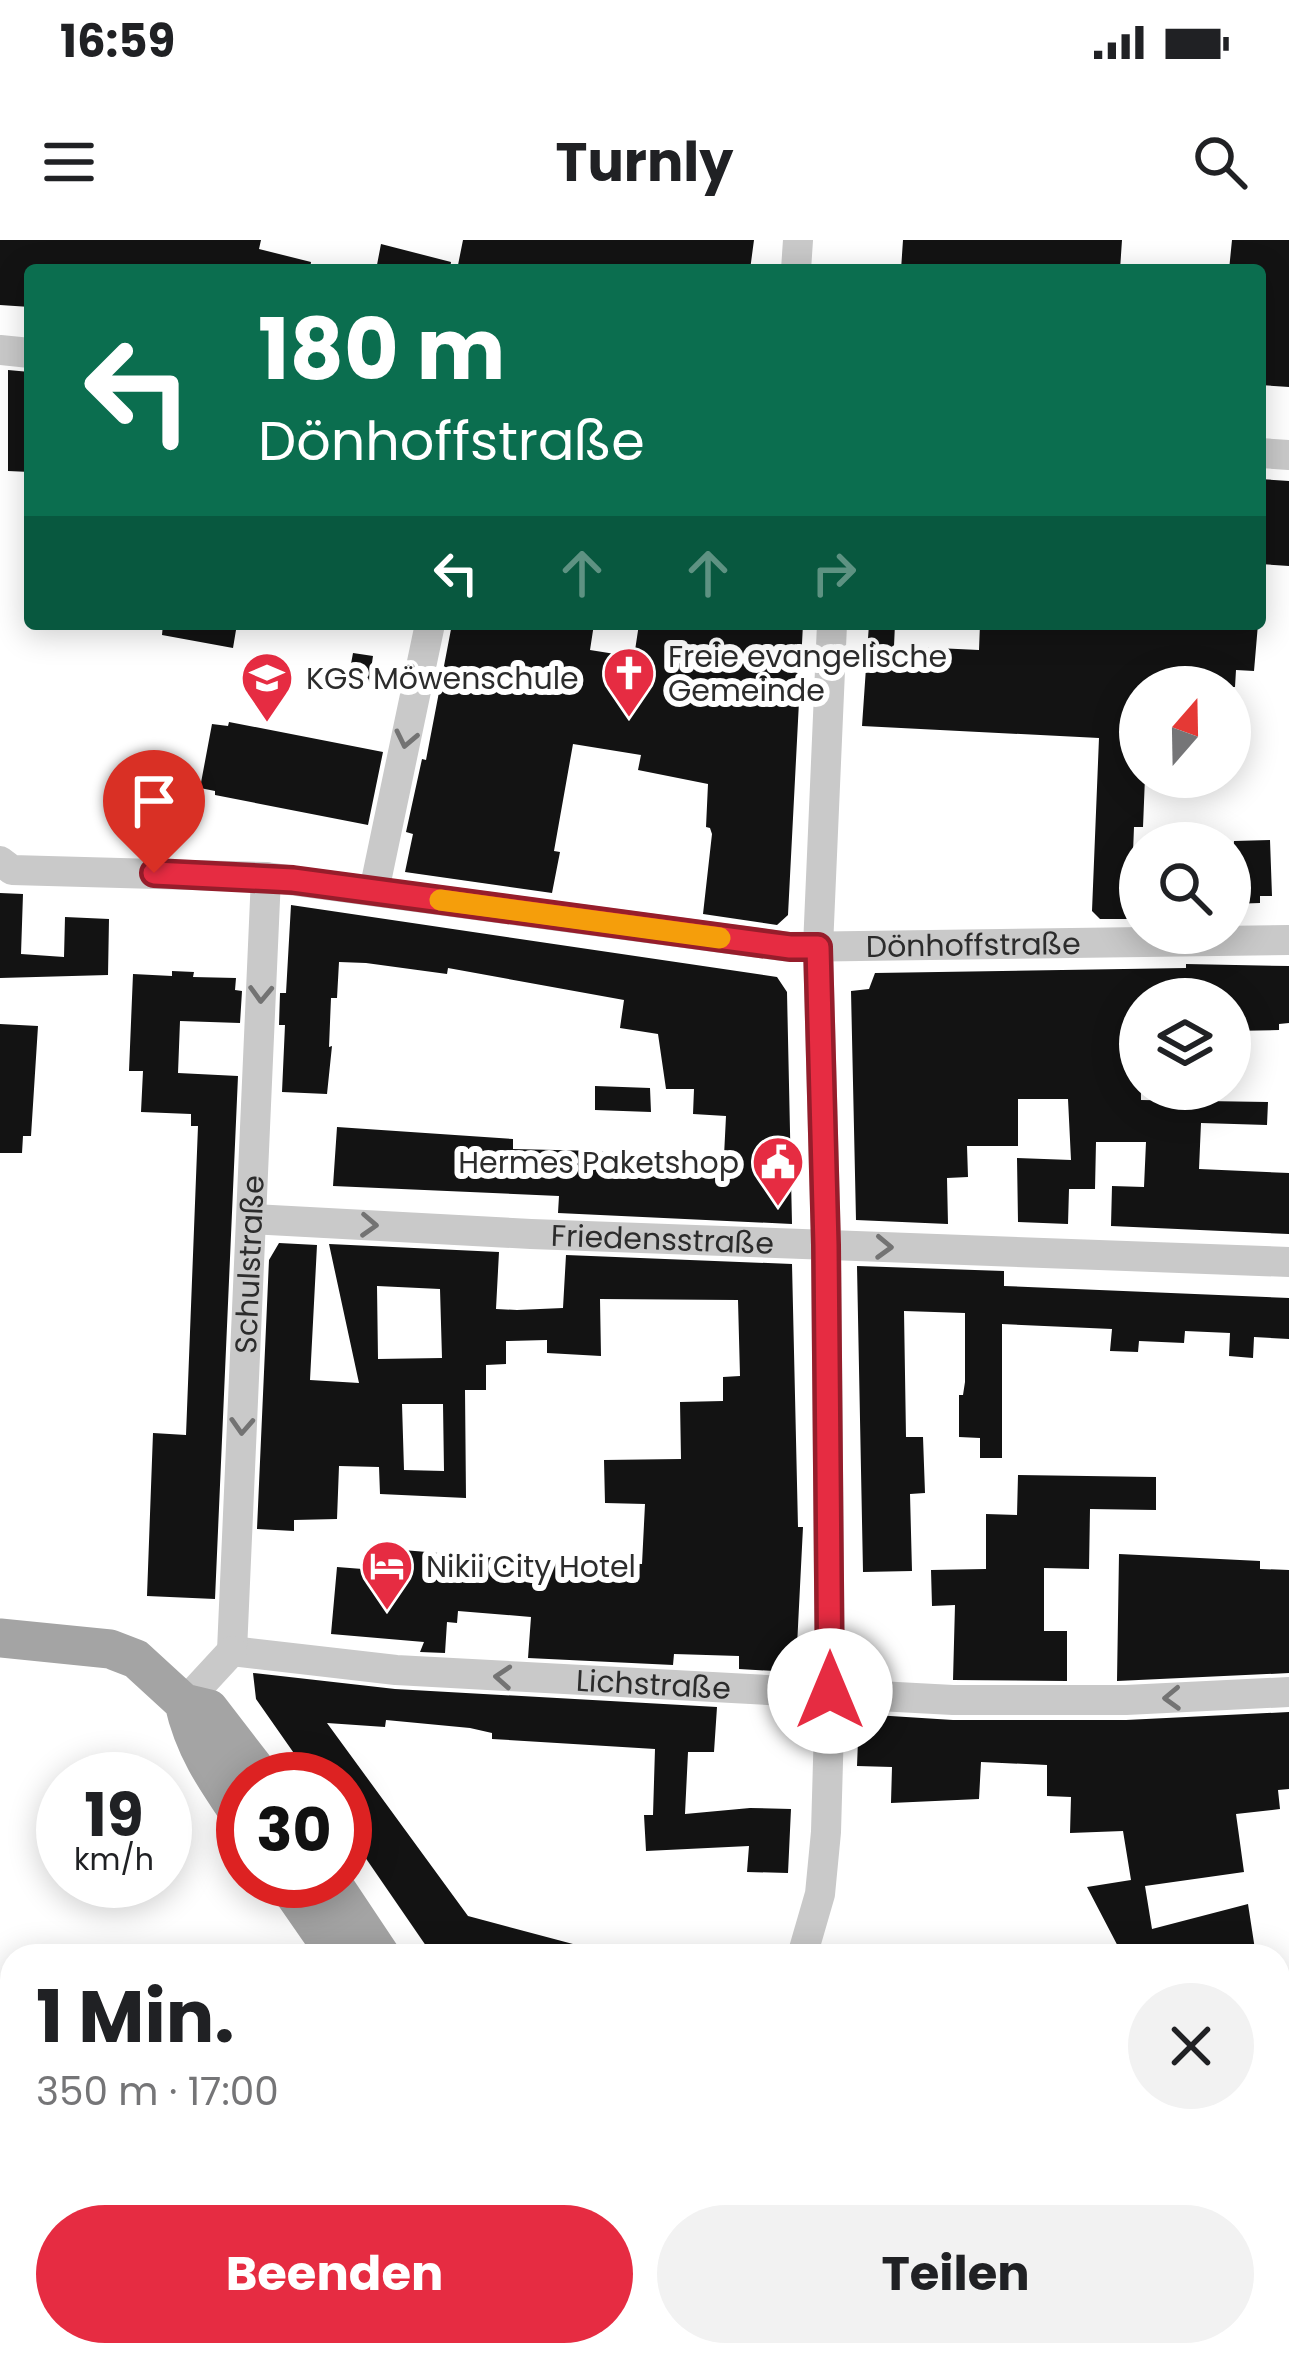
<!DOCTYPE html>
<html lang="de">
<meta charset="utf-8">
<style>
body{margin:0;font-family:Poppins,sans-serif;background:#f2f2f2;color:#202124;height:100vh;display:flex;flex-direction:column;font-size:45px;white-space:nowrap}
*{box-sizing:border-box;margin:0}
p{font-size:39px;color:#757577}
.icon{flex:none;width:66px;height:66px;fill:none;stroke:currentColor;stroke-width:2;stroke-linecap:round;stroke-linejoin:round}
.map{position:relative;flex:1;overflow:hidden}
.side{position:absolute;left:0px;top:1704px;width:1290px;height:423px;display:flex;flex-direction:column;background:#fff;border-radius:36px 36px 0 0;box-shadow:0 6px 30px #0003}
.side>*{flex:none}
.top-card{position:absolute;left:24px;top:24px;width:1242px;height:366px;border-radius:12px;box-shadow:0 6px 30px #0003;background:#0b6e4f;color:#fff;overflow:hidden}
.needle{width:78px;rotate:20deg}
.buttons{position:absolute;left:1119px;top:426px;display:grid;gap:24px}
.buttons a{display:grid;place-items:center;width:132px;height:132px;border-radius:50%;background:#fff;box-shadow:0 6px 30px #0003;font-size:60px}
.speed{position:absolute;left:36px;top:1512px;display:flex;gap:24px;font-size:60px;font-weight:700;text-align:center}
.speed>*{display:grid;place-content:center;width:156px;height:156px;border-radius:50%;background:#fff;box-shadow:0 6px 30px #0003;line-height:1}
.speed small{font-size:30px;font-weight:400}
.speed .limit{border:18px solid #d22;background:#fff;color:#111}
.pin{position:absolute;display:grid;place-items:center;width:102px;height:102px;color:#fff;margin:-123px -51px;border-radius:50% 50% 50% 0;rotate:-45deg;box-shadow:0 0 12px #0007}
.pin .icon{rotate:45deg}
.me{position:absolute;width:132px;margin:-66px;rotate:0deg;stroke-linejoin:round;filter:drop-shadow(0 0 9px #0008)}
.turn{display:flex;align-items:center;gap:42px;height:252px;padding:0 36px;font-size:54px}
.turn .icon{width:156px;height:156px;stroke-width:2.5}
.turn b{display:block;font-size:84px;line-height:102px}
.lanes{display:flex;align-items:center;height:114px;padding:0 36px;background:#0003;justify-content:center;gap:60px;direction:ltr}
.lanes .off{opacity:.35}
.round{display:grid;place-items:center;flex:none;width:126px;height:126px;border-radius:63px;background:#f2f2f2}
.summary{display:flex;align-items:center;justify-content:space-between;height:204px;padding:0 36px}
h1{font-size:72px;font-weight:700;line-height:90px}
.button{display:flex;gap:24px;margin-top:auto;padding:24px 36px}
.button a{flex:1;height:138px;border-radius:72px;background:#e62c42;color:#fff;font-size:48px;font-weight:700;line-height:138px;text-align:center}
.button a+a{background:#f2f2f2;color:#202124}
.status{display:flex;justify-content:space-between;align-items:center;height:84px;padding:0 60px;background:#fff;direction:ltr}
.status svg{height:33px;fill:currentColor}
header{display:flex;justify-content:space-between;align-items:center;height:156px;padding:0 36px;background:#fff;font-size:54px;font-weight:700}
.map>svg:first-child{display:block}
.building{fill:#131313;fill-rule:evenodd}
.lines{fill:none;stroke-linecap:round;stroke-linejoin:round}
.minor{stroke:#c9c9c9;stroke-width:30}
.major{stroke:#a4a4a4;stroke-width:39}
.oneway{stroke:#737373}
.route-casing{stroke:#961d2b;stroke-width:30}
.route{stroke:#e62c42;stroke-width:21}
.slow{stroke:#f59e0b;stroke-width:21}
.labels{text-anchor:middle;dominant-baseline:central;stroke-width:12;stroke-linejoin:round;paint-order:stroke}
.poi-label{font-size:30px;fill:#2c2c2c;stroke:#fff;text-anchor:start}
.street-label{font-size:30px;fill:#2c2c2c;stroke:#fff}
</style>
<div class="status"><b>16:59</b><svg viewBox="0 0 49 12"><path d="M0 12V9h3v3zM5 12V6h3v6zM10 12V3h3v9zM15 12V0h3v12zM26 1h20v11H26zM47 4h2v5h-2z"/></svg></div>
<header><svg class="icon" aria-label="menu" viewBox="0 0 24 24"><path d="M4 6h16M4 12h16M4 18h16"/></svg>Turnly<svg class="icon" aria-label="search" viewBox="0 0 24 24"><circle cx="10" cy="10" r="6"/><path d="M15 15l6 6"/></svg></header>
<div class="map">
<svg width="1289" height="2126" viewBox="0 0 1289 2126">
<rect width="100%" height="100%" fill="#fff"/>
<!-- building -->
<path class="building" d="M 0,0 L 261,0 L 259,9 L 311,22 L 310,30 L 30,30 L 30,67 L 0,65 Z
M 463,0 L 754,0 L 750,30 L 457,30 Z
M 903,0 L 1122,0 L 1120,30 L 901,30 Z
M 1232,0 L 1289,0 L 1289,147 L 1260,145 L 1260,30 L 1229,30 Z
M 381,4 L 451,22 L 450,30 L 376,30 Z
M 8,130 L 30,132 L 30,232 L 8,231 Z
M 1260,239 L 1289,241 L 1289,326 L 1260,324 Z
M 163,384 L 237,384 L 233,408 L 162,395 Z
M 452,384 L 594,384 L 590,410 L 634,417 L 639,384 L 803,384 L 788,675 L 777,685 L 703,674 L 712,594 L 710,588 L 706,587 L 708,544 L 638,530 L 641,515 L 573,504 L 554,611 L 560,612 L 552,653 L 405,632 L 413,594 L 406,592 L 422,519 L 426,520 Z
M 869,384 L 895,384 L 894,406 L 979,410 L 980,384 L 1258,384 L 1254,431 L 1236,430 L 1235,447 L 1140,447 L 1140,537 L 1145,537 L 1143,587 L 1134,587 L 1132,638 L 1140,638 L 1140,679 L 1100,679 L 1092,671 L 1099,498 L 862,486 Z
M 353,413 L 373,416 L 369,443 L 348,440 Z
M 229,482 L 383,512 L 368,585 L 215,555 L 215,551 L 200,548 L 212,484 L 228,486 Z
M 1270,600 L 1272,656 L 1260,656 L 1260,663 L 1230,664 L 1234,601 Z
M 0,653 L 23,654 L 21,714 L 64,717 L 65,677 L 109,679 L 108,735 L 0,738 Z
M 291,665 L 777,737 L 787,752 L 792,984 L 558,973 L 559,956 L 333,946 L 337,887 L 513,899 L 513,909 L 641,912 L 640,924 L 693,927 L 693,914 L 724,916 L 726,876 L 693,874 L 694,849 L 666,849 L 658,794 L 620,788 L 624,760 L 448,728 L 447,734 L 366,723 L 339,722 L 337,758 L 331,758 L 329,807 L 332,806 L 327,854 L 282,852 L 285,785 L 279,785 L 280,753 L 286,753 Z
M 1186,724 L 1289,726 L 1289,783 L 1279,784 L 1279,790 L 1230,791 L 1230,759 L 1140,759 L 1141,860 L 1268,862 L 1267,885 L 1201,883 L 1199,929 L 1289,933 L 1289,994 L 1111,986 L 1112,946 L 1144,947 L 1146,902 L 1096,902 L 1095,949 L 1069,949 L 1068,984 L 1018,982 L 1017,918 L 1071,920 L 1068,859 L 1018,859 L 1018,906 L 967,906 L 968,937 L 947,938 L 948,984 L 856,980 L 851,751 L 869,749 L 875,733 L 1186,728 Z
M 172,731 L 194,732 L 193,737 L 236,738 L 235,750 L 242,751 L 240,783 L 180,781 L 178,833 L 238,836 L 215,1359 L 147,1356 L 153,1193 L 186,1195 L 198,886 L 191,886 L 191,874 L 141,872 L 143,831 L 129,831 L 133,734 L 172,736 Z
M 0,784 L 38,786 L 31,896 L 23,896 L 22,913 L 0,913 Z
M 595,846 L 650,848 L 651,872 L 595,870 Z
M 279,1003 L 317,1005 L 310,1140 L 359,1143 L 329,1004 L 499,1012 L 496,1069 L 517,1070 L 563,1068 L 566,1015 L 792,1024 L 798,1287 L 803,1287 L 796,1426 L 791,1432 L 739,1429 L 739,1416 L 674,1414 L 673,1425 L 528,1418 L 531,1377 L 458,1371 L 457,1383 L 447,1382 L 445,1413 L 420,1412 L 424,1402 L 331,1394 L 337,1327 L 401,1332 L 403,1310 L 534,1321 L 642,1324 L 645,1264 L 605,1263 L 604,1220 L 681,1219 L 680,1162 L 723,1161 L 723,1137 L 740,1136 L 738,1060 L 600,1059 L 601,1116 L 547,1113 L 547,1100 L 506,1101 L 506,1124 L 486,1125 L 486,1150 L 465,1150 L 466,1258 L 380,1254 L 379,1227 L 339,1226 L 337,1279 L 294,1280 L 294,1291 L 257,1289 L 269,1020 ZM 377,1046 L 440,1049 L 442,1118 L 378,1119 ZM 402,1164 L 443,1164 L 444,1231 L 404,1230 Z
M 857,1026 L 1004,1031 L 1004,1046 L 1289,1058 L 1289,1099 L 1254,1097 L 1253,1118 L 1229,1116 L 1230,1093 L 1185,1091 L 1184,1103 L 1139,1101 L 1138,1112 L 1110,1111 L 1112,1089 L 1002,1084 L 1002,1218 L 980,1218 L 980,1198 L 959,1197 L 959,1155 L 963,1155 L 965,1142 L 965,1073 L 904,1071 L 906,1197 L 923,1197 L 925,1253 L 910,1254 L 912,1331 L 863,1332 Z
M 1018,1235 L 1156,1237 L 1156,1270 L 1090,1269 L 1089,1329 L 1044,1328 L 1044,1391 L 1067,1391 L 1067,1441 L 953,1440 L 955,1365 L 932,1366 L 931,1330 L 986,1329 L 986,1274 L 1017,1275 Z
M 1119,1314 L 1260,1321 L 1260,1329 L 1289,1330 L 1289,1433 L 1117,1441 Z
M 253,1433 L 395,1449 L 717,1467 L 714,1512 L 688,1512 L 685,1574 L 750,1568 L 791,1569 L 788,1633 L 747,1632 L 749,1606 L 646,1611 L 644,1575 L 653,1575 L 655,1509 L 492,1499 L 492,1493 L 470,1488 L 386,1480 L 385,1487 L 327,1483 L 468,1676 L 588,1708 L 587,1716 L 433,1716 L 345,1588 L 345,1539 L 312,1539 L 256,1459 Z
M 1289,1472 L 1289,1549 L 1278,1550 L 1280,1569 L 1236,1574 L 1244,1632 L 1145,1646 L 1152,1689 L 1248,1664 L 1256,1716 L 1123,1716 L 1087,1647 L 1131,1640 L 1123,1591 L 1070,1593 L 1071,1557 L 1047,1556 L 1047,1525 L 981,1522 L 979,1559 L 891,1563 L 892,1527 L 857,1526 L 859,1474 L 953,1480 L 1126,1480 Z"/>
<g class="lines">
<!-- minor -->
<g class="minor">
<path d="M 796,30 L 798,0"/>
<path d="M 0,110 L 30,113"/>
<path d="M 1260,213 L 1289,215"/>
<path id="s1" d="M 0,621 L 12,630 L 266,637 L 790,707 L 1289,700"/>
<path d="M 374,651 L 430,384"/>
<path id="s2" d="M 252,979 L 531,994 L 1289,1022"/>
<path id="s3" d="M 232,1411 L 396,1430 L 953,1460 L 1126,1460 L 1289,1452"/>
<path id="s4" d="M 232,1411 L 266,637"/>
<path d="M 184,1463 L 232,1411"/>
<path d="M 802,1716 L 820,1654 L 826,1592 L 830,1451 L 826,1005 L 818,707 L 832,384"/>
<path d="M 674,2126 L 674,2115"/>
<path d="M 701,2126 L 704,2115"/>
</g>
<!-- major -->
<path class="major" d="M 0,1398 L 110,1409 L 136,1419 L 184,1463 L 209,1469 L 263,1539
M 184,1463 C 194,1509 217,1541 243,1579
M 285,1641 L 337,1716
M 331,1641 L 381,1716
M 1278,1976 L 1289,1979
M 1278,2011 L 1289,2014"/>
</g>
<!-- one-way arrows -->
<defs><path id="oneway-chevron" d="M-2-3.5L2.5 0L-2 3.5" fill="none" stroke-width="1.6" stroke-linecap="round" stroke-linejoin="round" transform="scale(3)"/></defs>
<g class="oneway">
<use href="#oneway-chevron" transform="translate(406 499) rotate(102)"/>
<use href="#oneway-chevron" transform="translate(261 754) rotate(92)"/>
<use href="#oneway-chevron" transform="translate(369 985) rotate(3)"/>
<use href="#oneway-chevron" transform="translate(884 1007) rotate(2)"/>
<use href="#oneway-chevron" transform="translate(242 1186) rotate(93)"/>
<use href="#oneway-chevron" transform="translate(503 1437) rotate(-176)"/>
<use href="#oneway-chevron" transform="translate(1172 1458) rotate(178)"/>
</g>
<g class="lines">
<!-- route casing -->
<g class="route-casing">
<path id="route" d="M 154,633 L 293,640 L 790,707 L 818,707 L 826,1005 L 830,1451"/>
</g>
<!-- route -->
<use href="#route" class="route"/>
<!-- slow -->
<path class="slow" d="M 440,660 L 720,698"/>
</g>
<!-- icons -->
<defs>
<g id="church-pin" transform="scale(2.7)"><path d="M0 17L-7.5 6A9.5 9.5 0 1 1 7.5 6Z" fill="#e62c42" stroke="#fff"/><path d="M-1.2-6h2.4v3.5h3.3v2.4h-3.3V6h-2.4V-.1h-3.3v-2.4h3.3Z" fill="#fff"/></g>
<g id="school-pin" transform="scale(2.7)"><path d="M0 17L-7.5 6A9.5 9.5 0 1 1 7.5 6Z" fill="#e62c42" stroke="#fff"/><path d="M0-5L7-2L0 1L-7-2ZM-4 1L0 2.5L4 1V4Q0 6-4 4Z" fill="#fff"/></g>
<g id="civic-pin" transform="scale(2.7)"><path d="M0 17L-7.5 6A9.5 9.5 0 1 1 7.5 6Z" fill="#e62c42" stroke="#fff"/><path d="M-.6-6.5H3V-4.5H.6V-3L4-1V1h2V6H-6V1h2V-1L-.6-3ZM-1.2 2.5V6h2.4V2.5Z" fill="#fff"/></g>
<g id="hotel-pin" transform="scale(2.7)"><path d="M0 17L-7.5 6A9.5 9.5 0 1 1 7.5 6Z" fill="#e62c42" stroke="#fff"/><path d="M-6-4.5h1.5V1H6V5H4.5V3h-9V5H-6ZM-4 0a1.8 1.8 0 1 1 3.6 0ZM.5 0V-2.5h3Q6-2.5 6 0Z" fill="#fff"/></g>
</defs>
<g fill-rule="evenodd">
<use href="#church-pin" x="629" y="433"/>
<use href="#school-pin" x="267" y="438"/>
<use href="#civic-pin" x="778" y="922"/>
<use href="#hotel-pin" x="387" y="1326"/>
</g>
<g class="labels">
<!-- poi labels -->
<g class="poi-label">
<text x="668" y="416">Freie evangelische<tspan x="668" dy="34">Gemeinde</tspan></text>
<text x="306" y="438">KGS Möwenschule</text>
<text x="739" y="922" text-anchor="end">Hermes Paketshop</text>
<text x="426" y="1326">Nikii City Hotel</text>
</g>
<!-- street labels -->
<g class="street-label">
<text stroke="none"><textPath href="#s1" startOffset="981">Dönhoffstraße</textPath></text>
<text stroke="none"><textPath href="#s2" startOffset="411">Friedensstraße</textPath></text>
<text stroke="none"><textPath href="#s4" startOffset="387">Schulstraße</textPath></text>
<text stroke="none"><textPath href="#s3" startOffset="423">Lichstraße</textPath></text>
</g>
</g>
</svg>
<div class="buttons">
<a><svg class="needle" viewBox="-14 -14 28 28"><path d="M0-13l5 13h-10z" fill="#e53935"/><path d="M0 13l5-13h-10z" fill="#757577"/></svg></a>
<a><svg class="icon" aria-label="search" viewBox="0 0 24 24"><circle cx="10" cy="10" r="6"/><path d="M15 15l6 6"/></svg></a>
<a><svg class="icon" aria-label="layers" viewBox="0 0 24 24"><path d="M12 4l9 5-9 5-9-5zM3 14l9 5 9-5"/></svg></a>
</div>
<div class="speed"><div>19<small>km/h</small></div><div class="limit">30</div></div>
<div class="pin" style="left:154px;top:633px;background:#d93025"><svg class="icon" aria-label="arrive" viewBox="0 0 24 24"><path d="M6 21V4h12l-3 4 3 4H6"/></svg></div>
<svg class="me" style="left:830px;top:1451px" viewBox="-20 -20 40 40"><circle r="19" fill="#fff"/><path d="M0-13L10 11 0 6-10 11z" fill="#e62c42"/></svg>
<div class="top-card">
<div class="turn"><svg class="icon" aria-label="left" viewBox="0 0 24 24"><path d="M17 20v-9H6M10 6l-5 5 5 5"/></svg><div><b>180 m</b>Dönhoffstraße</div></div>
<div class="lanes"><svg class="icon" aria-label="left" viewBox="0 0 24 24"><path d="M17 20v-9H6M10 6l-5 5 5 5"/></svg><svg class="icon off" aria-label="ahead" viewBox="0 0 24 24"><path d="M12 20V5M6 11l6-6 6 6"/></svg><svg class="icon off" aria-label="ahead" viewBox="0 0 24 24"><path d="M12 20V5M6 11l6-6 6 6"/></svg><svg class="icon off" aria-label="right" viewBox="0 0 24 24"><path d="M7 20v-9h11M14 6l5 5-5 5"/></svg></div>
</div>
<section class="side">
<div class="summary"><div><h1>1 Min.</h1><p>350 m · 17:00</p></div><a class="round"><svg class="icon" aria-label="close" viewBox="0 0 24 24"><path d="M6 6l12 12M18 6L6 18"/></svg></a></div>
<div class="button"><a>Beenden</a><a>Teilen</a></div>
</section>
</div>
